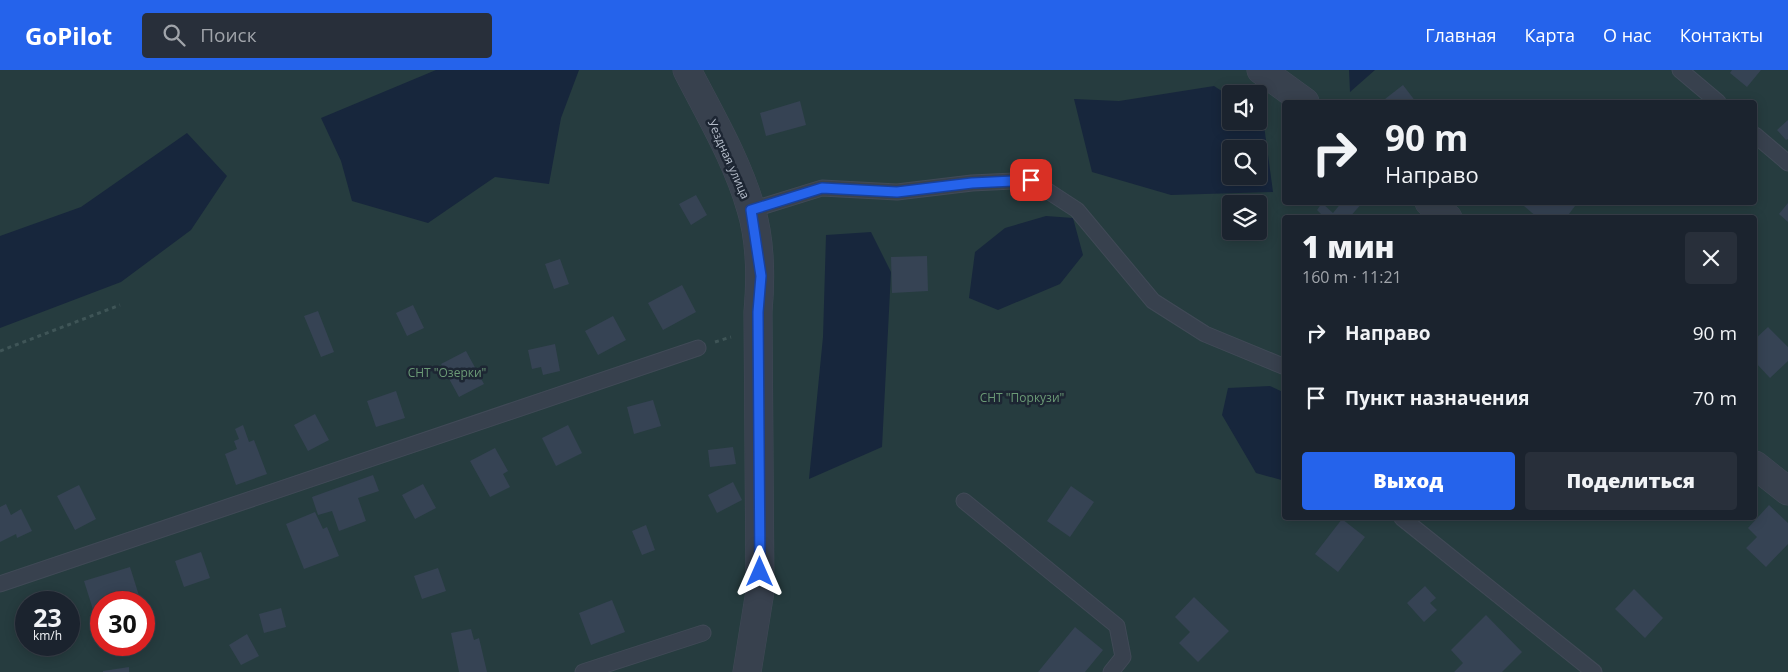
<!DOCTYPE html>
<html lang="ru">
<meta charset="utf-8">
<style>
body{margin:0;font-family:"Open Sans",sans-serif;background:#282f3a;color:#f1f3f6;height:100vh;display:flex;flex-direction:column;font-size:19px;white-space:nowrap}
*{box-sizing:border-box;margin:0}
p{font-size:16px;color:#a0a4aa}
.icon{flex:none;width:28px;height:28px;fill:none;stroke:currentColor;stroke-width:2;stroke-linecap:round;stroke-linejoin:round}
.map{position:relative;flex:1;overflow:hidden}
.details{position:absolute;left:1282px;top:145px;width:475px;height:305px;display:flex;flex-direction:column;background:#1b232e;border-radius:5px;box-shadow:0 2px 12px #0003,0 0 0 1px #39404a}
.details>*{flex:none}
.banner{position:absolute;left:1282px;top:30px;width:475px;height:105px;border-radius:5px;box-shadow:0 2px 12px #0003,0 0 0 1px #39404a;background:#1b232e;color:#f1f3f6;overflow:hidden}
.fabs{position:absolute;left:1222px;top:15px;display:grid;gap:10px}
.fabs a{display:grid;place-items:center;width:45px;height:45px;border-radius:5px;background:#1b232e;box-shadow:0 2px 12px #0003,0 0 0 1px #39404a;font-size:25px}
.speed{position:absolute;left:15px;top:521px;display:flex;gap:10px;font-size:25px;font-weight:700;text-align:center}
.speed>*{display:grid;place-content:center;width:65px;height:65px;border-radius:50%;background:#1b232e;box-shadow:0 2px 12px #0003,0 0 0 1px #39404a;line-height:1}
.speed small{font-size:12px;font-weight:400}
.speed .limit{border:8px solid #d22;background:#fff;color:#111}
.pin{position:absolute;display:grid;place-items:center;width:42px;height:42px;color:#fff;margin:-21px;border-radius:10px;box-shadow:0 2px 8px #0006}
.me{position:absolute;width:55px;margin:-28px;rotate:0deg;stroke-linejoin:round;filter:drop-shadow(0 0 4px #0008)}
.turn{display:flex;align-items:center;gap:18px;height:105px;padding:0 20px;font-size:22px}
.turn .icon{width:65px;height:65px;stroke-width:2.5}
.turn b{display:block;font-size:35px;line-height:42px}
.round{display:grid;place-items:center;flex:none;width:52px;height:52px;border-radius:5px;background:#282f3a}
.headline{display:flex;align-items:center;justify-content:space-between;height:85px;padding:0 20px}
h1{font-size:30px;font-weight:800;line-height:38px}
.action{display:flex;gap:10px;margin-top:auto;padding:10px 20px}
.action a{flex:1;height:58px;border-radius:5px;background:#2563eb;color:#fff;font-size:20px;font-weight:800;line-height:58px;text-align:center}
.action a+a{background:#282f3a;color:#f1f3f6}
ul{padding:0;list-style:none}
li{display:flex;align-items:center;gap:15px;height:65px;padding:0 20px}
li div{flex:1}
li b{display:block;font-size:19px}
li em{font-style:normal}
header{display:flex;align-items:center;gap:30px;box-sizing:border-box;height:70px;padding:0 25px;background:#2563eb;color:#fff}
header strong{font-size:24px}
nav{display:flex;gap:28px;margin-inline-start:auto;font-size:18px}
.search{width:350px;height:45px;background:#282f3a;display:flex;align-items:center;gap:12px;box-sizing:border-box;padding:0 18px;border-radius:5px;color:#a0a4aa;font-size:19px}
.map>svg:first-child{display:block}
.green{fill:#263c3f;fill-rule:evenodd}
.water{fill:#17263c;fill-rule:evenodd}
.building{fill:#364354}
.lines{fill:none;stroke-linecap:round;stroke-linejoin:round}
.service-casing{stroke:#414a57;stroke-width:17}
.minor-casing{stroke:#414a57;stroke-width:29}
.path{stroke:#3f5557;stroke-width:3;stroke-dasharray:4 4;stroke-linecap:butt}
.service{stroke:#38414e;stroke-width:15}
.minor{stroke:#38414e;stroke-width:28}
.route-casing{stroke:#184099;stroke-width:12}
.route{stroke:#2563eb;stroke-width:9}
.labels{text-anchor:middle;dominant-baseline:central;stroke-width:5;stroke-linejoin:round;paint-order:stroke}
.street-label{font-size:12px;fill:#b4bcc9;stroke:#1d2633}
.park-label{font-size:12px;fill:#6b9a76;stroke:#1d2633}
</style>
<header>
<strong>GoPilot</strong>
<div class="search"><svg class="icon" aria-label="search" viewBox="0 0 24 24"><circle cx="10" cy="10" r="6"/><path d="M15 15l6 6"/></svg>Поиск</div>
<nav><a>Главная</a><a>Карта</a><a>О нас</a><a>Контакты</a></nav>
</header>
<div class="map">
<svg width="1788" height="602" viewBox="0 0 1788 602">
<rect width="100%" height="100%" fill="#242f3e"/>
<!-- green -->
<path class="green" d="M 0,0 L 1788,0 L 1788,602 L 0,602 ZM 1231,24 L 1259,24 L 1259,51 L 1231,51 ZM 1285,32 L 1755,32 L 1755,132 L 1285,132 ZM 1231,79 L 1259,79 L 1259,106 L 1231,106 ZM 1231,134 L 1259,134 L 1259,161 L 1231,161 ZM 1285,148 L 1755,148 L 1755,448 L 1285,448 ZM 26,532 L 69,532 L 69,575 L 26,575 ZM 101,532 L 144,532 L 144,575 L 101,575 Z"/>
<!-- water -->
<path class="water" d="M 436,0 L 579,0 L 561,48 L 549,114 L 495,107 L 428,153 L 352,131 L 341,91 L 321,48 Z
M 1349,0 L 1375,0 L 1350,22 Z
M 1214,16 L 1231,27 L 1231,51 L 1259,51 L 1259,45 L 1263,48 L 1273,122 L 1171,125 L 1092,102 L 1074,29 L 1119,31 ZM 1231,79 L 1259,79 L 1259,106 L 1231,106 Z
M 187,63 L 227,106 L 191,160 L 121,212 L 0,258 L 0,166 L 81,137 Z
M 1046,146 L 1073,148 L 1083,185 L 1060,214 L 998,240 L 969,228 L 975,182 L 1005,158 Z
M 871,162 L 891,202 L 882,377 L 809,409 L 823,267 L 826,165 Z
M 1270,316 L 1285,323 L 1285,411 L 1256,403 L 1222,345 L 1228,318 Z"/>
<!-- building -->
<path class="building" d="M 1732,0 L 1761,0 L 1747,17 L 1730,3 Z
M 1403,15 L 1416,32 L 1388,32 L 1385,29 Z
M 800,31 L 806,55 L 766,66 L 760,43 Z
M 1788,50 L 1788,69 L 1786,70 L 1777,60 Z
M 696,125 L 707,145 L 691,155 L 679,134 Z
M 1342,132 L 1363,132 L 1349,148 L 1325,148 L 1317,140 L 1322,133 L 1333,143 Z
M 1526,132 L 1578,132 L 1566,148 L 1538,148 L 1524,136 Z
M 1788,133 L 1788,152 L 1779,144 Z
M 927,186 L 928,221 L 892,223 L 891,187 Z
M 560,189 L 569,214 L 554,219 L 545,194 Z
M 682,215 L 696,242 L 663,260 L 648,233 Z
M 413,235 L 424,258 L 407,266 L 396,243 Z
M 318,241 L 334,282 L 321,287 L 304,246 Z
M 613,246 L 626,270 L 598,285 L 585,261 Z
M 1768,257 L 1788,277 L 1788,291 L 1770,308 L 1755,292 L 1755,269 Z
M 555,274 L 560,301 L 543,305 L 541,297 L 532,299 L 528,280 Z
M 466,281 L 484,314 L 459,327 L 441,294 Z
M 396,321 L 405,348 L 376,357 L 367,331 Z
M 653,330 L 661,356 L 634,364 L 627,337 Z
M 315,344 L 329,370 L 308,381 L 294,355 Z
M 243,355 L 249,372 L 254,370 L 267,404 L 236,415 L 225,384 L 237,379 L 234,371 L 239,369 L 235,359 Z
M 568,355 L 582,383 L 556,396 L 542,368 Z
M 733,377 L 736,394 L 710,397 L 708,380 Z
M 495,378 L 508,401 L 503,404 L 510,417 L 490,427 L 470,391 Z
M 373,405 L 379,421 L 358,428 L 366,451 L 339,461 L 332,441 L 318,445 L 312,427 Z
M 733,412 L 742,430 L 717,443 L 708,425 Z
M 423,414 L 436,438 L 415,449 L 402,425 Z
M 79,415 L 96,449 L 75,460 L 57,426 Z
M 1071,416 L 1094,432 L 1070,467 L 1047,451 Z
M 6,434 L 11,445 L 21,439 L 32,461 L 17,468 L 16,464 L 0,472 L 0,437 Z
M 1769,435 L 1788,453 L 1788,474 L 1766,497 L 1746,478 L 1757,467 L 1748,458 Z
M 315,442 L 323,459 L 327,457 L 339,486 L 304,499 L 286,454 Z
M 1342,449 L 1365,467 L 1338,502 L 1315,484 Z
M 646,455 L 655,480 L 642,485 L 632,461 Z
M 201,482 L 210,508 L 184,517 L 175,491 Z
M 130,497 L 141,532 L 101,532 L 101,565 L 84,511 Z
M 438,498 L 446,521 L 422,529 L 414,506 Z
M 1425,516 L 1436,528 L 1430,533 L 1437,540 L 1424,552 L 1407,533 Z
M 1634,519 L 1663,548 L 1645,568 L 1615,539 Z
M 1194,527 L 1229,561 L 1198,592 L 1179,573 L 1190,562 L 1175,547 Z
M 612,530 L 625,562 L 591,575 L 579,543 Z
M 281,538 L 286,557 L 264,563 L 259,544 Z
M 1486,545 L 1522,582 L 1502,602 L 1454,602 L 1463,593 L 1451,580 Z
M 1075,557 L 1103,580 L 1085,602 L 1038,602 Z
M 471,559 L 474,570 L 479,568 L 487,602 L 459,602 L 451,563 Z
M 247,564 L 259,586 L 241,595 L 229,575 Z
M 129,597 L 129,602 L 103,602 L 103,601 Z"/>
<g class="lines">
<!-- service casing -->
<g class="service-casing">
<path id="service" d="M 1680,0 L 1718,32
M 1755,65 L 1788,93
M 751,140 L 822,118 L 897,122 L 972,113 L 1031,110 L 1077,140 L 1153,231 L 1205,264 L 1285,297
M 964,431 L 1117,556 L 1123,587 L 1111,602
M 1402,448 L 1594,602
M 0,514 L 698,278
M 583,602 L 703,563"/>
</g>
<!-- minor casing -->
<g class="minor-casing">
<path id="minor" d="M 687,0 C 710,45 737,90 751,139 C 761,172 761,208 758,242 L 760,521 L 747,602
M 1261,0 L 1305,32
M 1429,132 L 1448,148
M 1755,395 L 1788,421"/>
</g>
<!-- path -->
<path class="path" d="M 715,272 L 731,267
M 0,281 L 120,235"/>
<!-- service -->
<use href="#service" class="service"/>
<!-- minor -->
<use href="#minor" class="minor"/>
</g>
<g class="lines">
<!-- route casing -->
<g class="route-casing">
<path id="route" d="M 760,502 L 758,242 L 761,206 L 751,140 L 822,118 L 897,122 L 972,113 L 1031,110"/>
</g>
<!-- route -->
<use href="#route" class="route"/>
</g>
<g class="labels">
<!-- street labels -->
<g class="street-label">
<text transform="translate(729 89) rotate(66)">Уездная улица</text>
</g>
<!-- park labels -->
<g class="park-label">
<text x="447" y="302">СНТ "Озерки"</text>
<text x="1022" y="327">СНТ "Поркузи"</text>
</g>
</g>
</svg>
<div class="fabs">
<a><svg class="icon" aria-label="sound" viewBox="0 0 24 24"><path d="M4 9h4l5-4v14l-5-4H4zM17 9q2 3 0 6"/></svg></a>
<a><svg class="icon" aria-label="search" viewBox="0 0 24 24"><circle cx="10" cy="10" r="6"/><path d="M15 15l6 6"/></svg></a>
<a><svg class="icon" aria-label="layers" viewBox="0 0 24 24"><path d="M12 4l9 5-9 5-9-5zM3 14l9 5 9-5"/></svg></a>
</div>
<div class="speed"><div>23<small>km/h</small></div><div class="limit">30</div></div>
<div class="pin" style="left:1031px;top:110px;background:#d93025"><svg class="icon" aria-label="arrive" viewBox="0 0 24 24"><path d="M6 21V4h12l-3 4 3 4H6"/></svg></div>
<svg class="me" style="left:760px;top:502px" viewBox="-20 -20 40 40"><path d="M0-17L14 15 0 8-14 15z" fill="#2563eb" stroke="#fff" stroke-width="4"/></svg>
<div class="banner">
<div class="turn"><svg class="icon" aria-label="right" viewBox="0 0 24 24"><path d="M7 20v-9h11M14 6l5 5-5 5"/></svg><div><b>90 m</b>Направо</div></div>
</div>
<section class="details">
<div class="headline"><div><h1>1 мин</h1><p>160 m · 11:21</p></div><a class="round"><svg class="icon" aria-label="close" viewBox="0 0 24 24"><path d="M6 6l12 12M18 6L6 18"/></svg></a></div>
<ul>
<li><svg class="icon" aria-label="right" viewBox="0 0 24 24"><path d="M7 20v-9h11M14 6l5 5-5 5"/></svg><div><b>Направо</b></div><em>90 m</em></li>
<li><svg class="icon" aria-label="arrive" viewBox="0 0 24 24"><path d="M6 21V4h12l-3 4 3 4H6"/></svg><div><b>Пункт назначения</b></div><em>70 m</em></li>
</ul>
<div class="action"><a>Выход</a><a>Поделиться</a></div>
</section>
</div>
